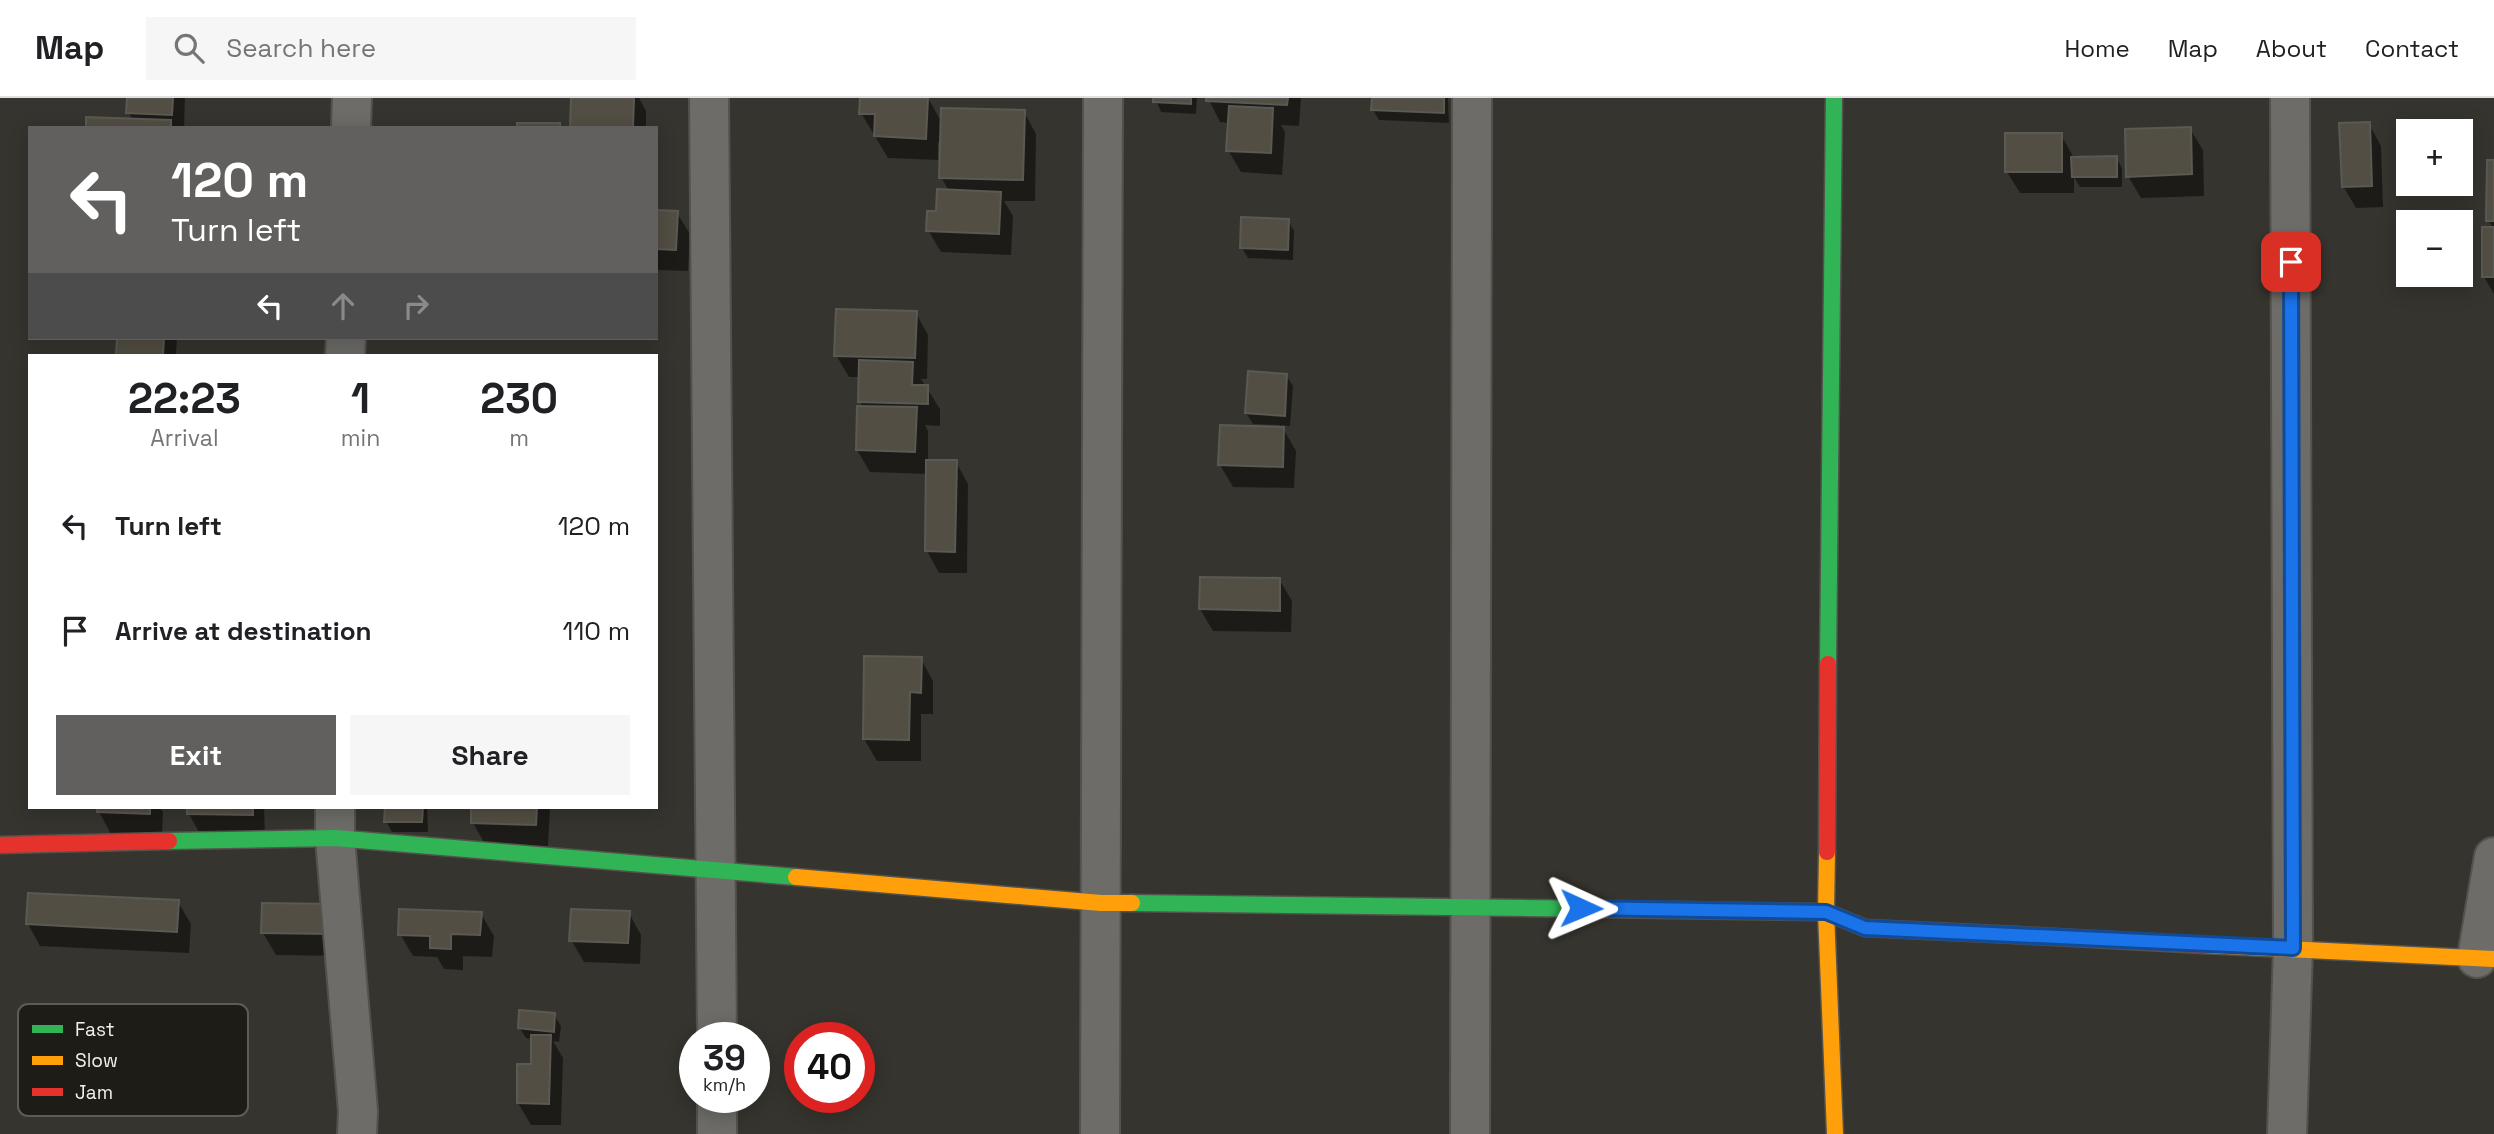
<!DOCTYPE html>
<meta charset="utf-8">
<style>
body{margin:0;font-family:"Space Grotesk",sans-serif;background:#f6f6f6;color:#202124;height:100vh;display:flex;flex-direction:column;font-size:26px;white-space:nowrap}
*{box-sizing:border-box;margin:0}
p{font-size:23px;color:#757577}
.icon{flex:none;width:38px;height:38px;fill:none;stroke:currentColor;stroke-width:2;stroke-linecap:round;stroke-linejoin:round}
.map{position:relative;flex:1;overflow:hidden}
.drawer{position:absolute;left:28px;top:256px;width:630px;height:455px;display:flex;flex-direction:column;background:#fff;border-radius:0px;box-shadow:0 4px 18px #0003}
.drawer>*{flex:none}
.top-card{position:absolute;left:28px;top:28px;width:630px;height:214px;border-radius:0px;box-shadow:0 4px 18px #0003;background:#61605f;color:#fff;overflow:hidden}
.controls{position:absolute;left:2396px;top:21px;display:grid;gap:14px}
.controls a{display:grid;place-items:center;width:77px;height:77px;border-radius:0px;background:#fff;box-shadow:0 4px 18px #0003;font-size:35px}
.speed{position:absolute;left:679px;top:924px;display:flex;gap:14px;font-size:35px;font-weight:700;text-align:center}
.speed>*{display:grid;place-content:center;width:91px;height:91px;border-radius:50%;background:#fff;box-shadow:0 4px 18px #0003;line-height:1}
.speed small{font-size:18px;font-weight:400}
.speed .limit{border:10px solid #d22;background:#fff;color:#111}
.pin{position:absolute;display:grid;place-items:center;width:60px;height:60px;color:#fff;margin:-30px;border-radius:14px;box-shadow:0 4px 10px #0006}
.me{position:absolute;width:77px;margin:-38px;rotate:91deg;stroke-linejoin:round;filter:drop-shadow(0 0 5px #0008)}
.turn{display:flex;align-items:center;gap:24px;height:147px;padding:0 28px;font-size:32px}
.turn .icon{width:91px;height:91px;stroke-width:2.5}
.turn b{display:block;font-size:49px;line-height:60px}
.lanes{display:flex;align-items:center;height:66px;padding:0 28px;background:#0003;justify-content:center;gap:35px;direction:ltr}
.lanes .off{opacity:.35}
.eta{display:flex;justify-content:space-evenly;align-items:center;height:119px;text-align:center}
.eta b{font-size:42px;font-weight:700;line-height:49px}
.action{display:flex;gap:14px;margin-top:auto;padding:14px 28px}
.action a{flex:1;height:80px;border-radius:0px;background:#61605f;color:#fff;font-size:28px;font-weight:700;line-height:80px;text-align:center}
.action a+a{background:#f6f6f6;color:#202124}
ul{padding:0;list-style:none}
li{display:flex;align-items:center;gap:21px;height:105px;padding:0 28px}
li div{flex:1}
li b{display:block;font-size:26px}
li em{font-style:normal}
header{display:flex;align-items:center;gap:42px;box-sizing:border-box;height:98px;padding:0 35px;background:#fff;border-bottom:2px solid #e0e0e0}
header strong{font-size:33px}
nav{display:flex;gap:38px;margin-inline-start:auto;font-size:24px}
.search{width:490px;height:63px;background:#f6f6f6;display:flex;align-items:center;gap:18px;box-sizing:border-box;padding:0 24px;border-radius:0px;color:#757577;font-size:26px}
.map>svg:first-child{display:block}
.shadow{fill:#0007}
.building{fill:#524e43;stroke:#5a5954;stroke-width:2}
.lines{fill:none;stroke-linecap:round;stroke-linejoin:round}
.street-casing{stroke:#54524d;stroke-width:42}
.fast-casing{stroke:#54524d;stroke-width:19}
.slow-casing{stroke:#54524d;stroke-width:19}
.jam-casing{stroke:#54524d;stroke-width:19}
.street{stroke:#6d6c68;stroke-width:38}
.fast{stroke:#30b455;stroke-width:16}
.slow{stroke:#ff9f0a;stroke-width:16}
.jam{stroke:#e5322d;stroke-width:16}
.route-casing{stroke:#114b97;stroke-width:18}
.route{stroke:#1a73e8;stroke-width:12}
.key{fill:#1e1c17;stroke:#5e5c56;stroke-width:2}
.key-label{font-size:19px;fill:#f3f0e9}
</style>
<header>
<strong>Map</strong>
<div class="search"><svg class="icon" aria-label="search" viewBox="0 0 24 24"><circle cx="10" cy="10" r="6"/><path d="M15 15l6 6"/></svg>Search here</div>
<nav><a>Home</a><a>Map</a><a>About</a><a>Contact</a></nav>
</header>
<div class="map">
<svg width="2494" height="1036" viewBox="0 0 2494 1036">
<rect width="100%" height="100%" fill="#36342e"/>
<!-- shadow -->
<path class="shadow" d="M 129,0 L 185,0 L 184,30 L 87,30 L 133,22 L 128,14 Z
M 573,0 L 639,0 L 646,13 L 646,30 L 572,30 Z
M 862,0 L 928,0 L 942,25 L 1024,14 L 1036,36 L 1035,103 L 1004,103 L 1013,118 L 1011,157 L 941,154 L 928,132 L 949,93 L 941,79 L 942,45 L 938,44 L 938,62 L 888,60 L 861,15 Z
M 1155,0 L 1197,0 L 1196,16 L 1161,14 Z
M 1208,0 L 1301,0 L 1299,28 L 1281,27 L 1285,34 L 1282,77 L 1241,74 L 1228,52 L 1229,25 L 1220,24 Z
M 1374,0 L 1448,0 L 1449,25 L 1379,22 L 1373,12 Z
M 2369,26 L 2381,48 L 2383,109 L 2356,110 L 2343,88 Z
M 2190,31 L 2203,52 L 2204,98 L 2141,100 L 2128,78 Z
M 2061,37 L 2074,60 L 2116,59 L 2122,70 L 2122,89 L 2080,89 L 2074,79 L 2074,95 L 2020,95 L 2007,74 Z
M 2494,63 L 2494,196 L 2484,179 L 2484,131 L 2493,130 L 2488,122 Z
M 656,113 L 677,115 L 690,136 L 688,173 L 656,172 Z
M 1288,122 L 1294,133 L 1293,162 L 1248,160 L 1242,150 Z
M 916,215 L 928,237 L 927,281 L 921,281 L 940,311 L 940,328 L 925,327 L 928,333 L 928,364 L 956,364 L 968,386 L 967,475 L 939,475 L 927,453 L 928,376 L 870,374 L 857,352 L 863,309 L 860,304 L 861,279 L 849,279 L 836,257 Z
M 119,240 L 177,240 L 176,257 L 118,257 Z
M 1286,277 L 1293,288 L 1290,328 L 1281,327 L 1296,353 L 1294,390 L 1233,389 L 1220,367 L 1280,331 L 1280,327 L 1253,326 L 1246,315 Z
M 1279,481 L 1292,503 L 1291,534 L 1213,533 L 1200,511 Z
M 921,561 L 933,583 L 933,616 L 921,616 L 921,663 L 877,663 L 864,641 Z
M 99,709 L 159,709 L 163,714 L 162,737 L 111,736 L 99,714 Z
M 189,709 L 264,709 L 265,738 L 201,738 L 189,716 Z
M 387,709 L 427,709 L 428,734 L 392,734 L 386,723 Z
M 473,709 L 550,709 L 548,748 L 485,746 L 473,725 Z
M 178,804 L 191,826 L 189,855 L 40,848 L 28,826 Z
M 331,808 L 344,858 L 276,857 L 263,835 Z
M 629,815 L 641,837 L 640,866 L 584,864 L 571,842 Z
M 481,816 L 494,838 L 492,859 L 463,858 L 463,872 L 444,871 L 437,859 L 413,858 L 400,836 Z
M 554,917 L 561,928 L 559,944 L 553,943 L 563,960 L 561,1027 L 531,1027 L 518,1005 L 532,968 L 532,941 L 526,940 L 519,929 Z"/>
<!-- building -->
<path class="building" d="M 127,0 L 173,0 L 172,17 L 126,15 Z
M 571,0 L 634,0 L 633,30 L 570,30 Z
M 860,0 L 928,0 L 926,41 L 874,38 L 875,16 L 859,16 Z
M 1153,0 L 1191,0 L 1191,6 L 1153,4 Z
M 1206,0 L 1288,0 L 1287,7 L 1206,3 Z
M 1372,0 L 1444,0 L 1444,15 L 1371,12 Z
M 1229,8 L 1273,10 L 1271,55 L 1226,53 Z
M 941,10 L 1025,12 L 1023,82 L 939,80 Z
M 86,19 L 171,22 L 171,30 L 86,30 Z
M 2370,24 L 2372,88 L 2342,89 L 2339,25 Z
M 517,25 L 560,25 L 560,30 L 517,30 Z
M 2191,29 L 2192,76 L 2126,79 L 2125,31 Z
M 2005,35 L 2062,35 L 2062,74 L 2005,74 Z
M 2117,58 L 2117,79 L 2072,79 L 2071,59 Z
M 2487,62 L 2494,62 L 2494,123 L 2486,123 Z
M 937,91 L 1001,94 L 999,136 L 926,133 L 927,113 L 936,113 Z
M 656,112 L 678,113 L 676,152 L 656,151 Z
M 1241,119 L 1289,121 L 1288,152 L 1240,150 Z
M 2482,129 L 2494,129 L 2494,179 L 2482,179 Z
M 836,211 L 917,213 L 915,260 L 834,258 Z
M 117,240 L 164,240 L 163,257 L 116,257 Z
M 859,262 L 913,264 L 912,287 L 928,287 L 928,306 L 858,304 Z
M 1248,273 L 1287,276 L 1285,318 L 1245,315 Z
M 857,308 L 917,309 L 915,354 L 856,352 Z
M 1220,327 L 1284,329 L 1283,369 L 1218,367 Z
M 926,362 L 957,362 L 955,454 L 925,453 Z
M 1200,479 L 1280,480 L 1280,513 L 1199,511 Z
M 864,558 L 922,559 L 921,595 L 910,594 L 909,642 L 863,641 Z
M 97,709 L 150,709 L 150,716 L 97,714 Z
M 187,709 L 253,709 L 253,717 L 187,716 Z
M 385,709 L 423,709 L 422,724 L 384,724 Z
M 471,709 L 537,709 L 536,727 L 471,725 Z
M 28,795 L 179,802 L 177,834 L 26,826 Z
M 262,805 L 332,806 L 332,836 L 261,835 Z
M 399,811 L 482,814 L 480,837 L 451,836 L 451,851 L 430,850 L 430,838 L 398,837 Z
M 571,811 L 630,813 L 628,845 L 569,843 Z
M 519,912 L 555,915 L 554,934 L 518,930 Z
M 531,937 L 551,937 L 549,1006 L 517,1005 L 517,966 L 531,966 Z"/>
<g class="lines">
<!-- street casing -->
<g class="street-casing">
<path id="street" d="M 709,0 L 717,940
M 351,30 L 352,0
M 345,257 L 346,240
M 335,709 L 335,740 L 358,1013 L 357,1036
M 2477,860 L 2494,759
M 717,999 L 717,1036
M 1100,1036 L 1103,0
M 1470,1036 L 1472,0
M 2287,1036 L 2293,850 L 2290,0"/>
</g>
<!-- fast casing -->
<g class="fast-casing">
<path id="fast" d="M 1828,566 L 1834,0
M 169,743 L 335,740 L 796,779
M 1132,805 L 1826,814 L 1865,830 L 2016,837"/>
</g>
<!-- slow casing -->
<g class="slow-casing">
<path id="slow" d="M 1827,754 L 1826,814 L 1835,1036
M 796,779 L 1101,805 L 1132,805
M 2204,847 L 2494,861"/>
</g>
<!-- jam casing -->
<g class="jam-casing">
<path id="jam" d="M 0,747 L 169,743
M 1827,754 L 1828,566
M 2016,837 L 2204,847"/>
</g>
<!-- street -->
<use href="#street" class="street"/>
<!-- fast -->
<use href="#fast" class="fast"/>
<!-- slow -->
<use href="#slow" class="slow"/>
<!-- jam -->
<use href="#jam" class="jam"/>
</g>
<g class="lines">
<!-- route casing -->
<g class="route-casing">
<path id="route" d="M 1581,810 L 1826,814 L 1865,830 L 2293,850 L 2291,164"/>
</g>
<!-- route -->
<use href="#route" class="route"/>
</g>
<!-- legend -->
<rect x="18" y="906" width="230" height="112" rx="10" class="key"/>
<rect x="32" y="927" width="31" height="8" fill="#30b455"/>
<rect x="32" y="958" width="31" height="9" fill="#ff9f0a"/>
<rect x="32" y="990" width="31" height="8" fill="#e5322d"/>
<g class="key-label">
<text x="75" y="938">Fast</text>
<text x="75" y="969">Slow</text>
<text x="75" y="1001">Jam</text>
</g>
</svg>
<div class="controls">
<a>+</a>
<a>−</a>
</div>
<div class="speed"><div>39<small>km/h</small></div><div class="limit">40</div></div>
<div class="pin" style="left:2291px;top:164px;background:#d93025"><svg class="icon" aria-label="arrive" viewBox="0 0 24 24"><path d="M6 21V4h12l-3 4 3 4H6"/></svg></div>
<svg class="me" style="left:1581px;top:810px" viewBox="-20 -20 40 40"><path d="M0-17L14 15 0 8-14 15z" fill="#1a73e8" stroke="#fff" stroke-width="4"/></svg>
<div class="top-card">
<div class="turn"><svg class="icon" aria-label="left" viewBox="0 0 24 24"><path d="M17 20v-9H6M10 6l-5 5 5 5"/></svg><div><b>120 m</b>Turn left</div></div>
<div class="lanes"><svg class="icon" aria-label="left" viewBox="0 0 24 24"><path d="M17 20v-9H6M10 6l-5 5 5 5"/></svg><svg class="icon off" aria-label="ahead" viewBox="0 0 24 24"><path d="M12 20V5M6 11l6-6 6 6"/></svg><svg class="icon off" aria-label="right" viewBox="0 0 24 24"><path d="M7 20v-9h11M14 6l5 5-5 5"/></svg></div>
</div>
<section class="drawer">
<div class="eta">
<div><b>22:23</b><p>Arrival</p></div>
<div><b>1</b><p>min</p></div>
<div><b>230</b><p>m</p></div>
</div>
<ul>
<li><svg class="icon" aria-label="left" viewBox="0 0 24 24"><path d="M17 20v-9H6M10 6l-5 5 5 5"/></svg><div><b>Turn left</b></div><em>120 m</em></li>
<li><svg class="icon" aria-label="arrive" viewBox="0 0 24 24"><path d="M6 21V4h12l-3 4 3 4H6"/></svg><div><b>Arrive at destination</b></div><em>110 m</em></li>
</ul>
<div class="action"><a>Exit</a><a>Share</a></div>
</section>
</div>
